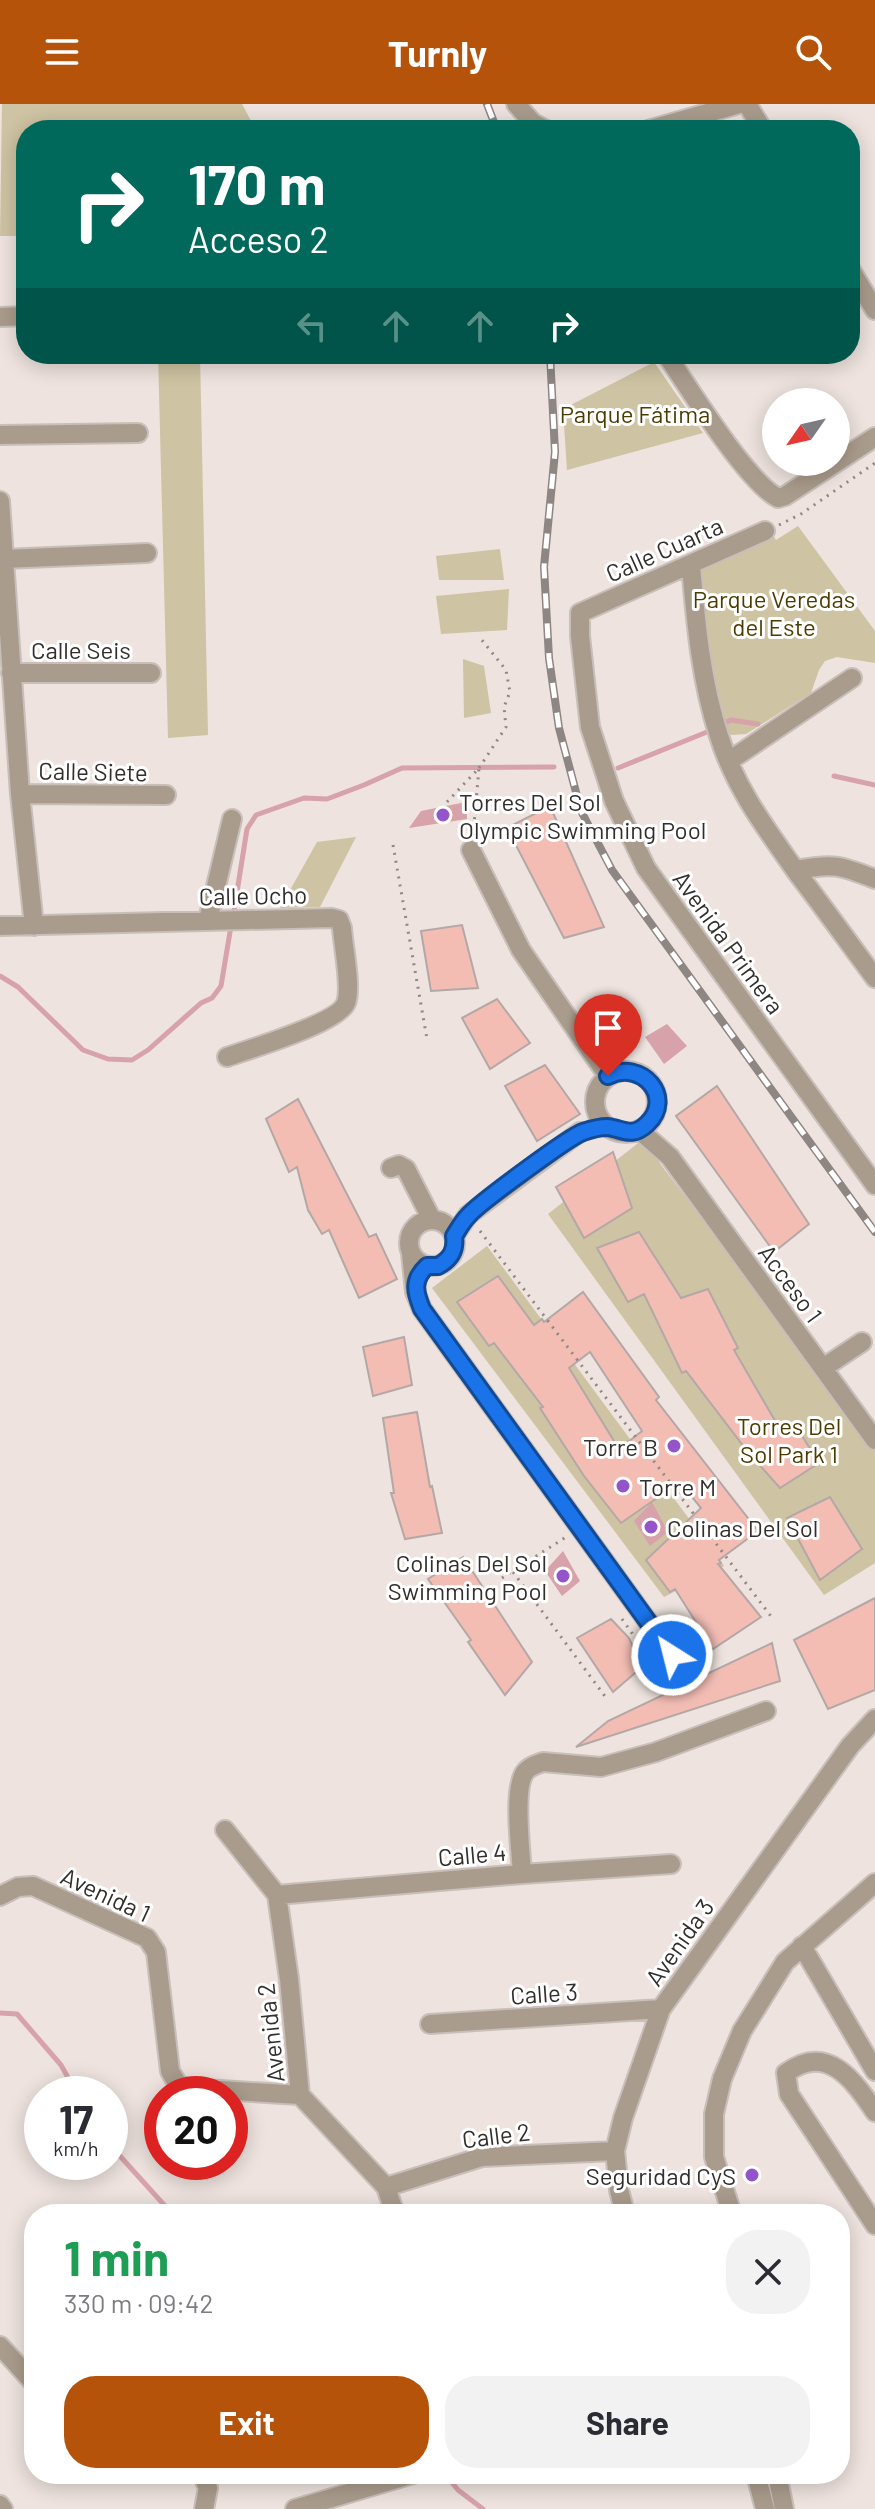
<!DOCTYPE html>
<meta charset="utf-8">
<style>
body{margin:0;font-family:Barlow,sans-serif;background:#f2f2f3;color:#2b2b33;height:100vh;display:flex;flex-direction:column;font-size:30px;white-space:nowrap}
*{box-sizing:border-box;margin:0}
p{font-size:26px;color:#7c7c81}
.icon{flex:none;width:44px;height:44px;fill:none;stroke:currentColor;stroke-width:2;stroke-linecap:round;stroke-linejoin:round}
.map{position:relative;flex:1;overflow:hidden}
.details{position:absolute;left:24px;top:2100px;width:826px;height:280px;display:flex;flex-direction:column;background:#fff;border-radius:32px;box-shadow:0 4px 20px #0003}
.details>*{flex:none}
.guide{position:absolute;left:16px;top:16px;width:844px;height:244px;border-radius:32px;box-shadow:0 4px 20px #0003;background:#00695c;color:#fff;overflow:hidden}
.needle{width:52px;rotate:236deg}
.buttons{position:absolute;left:762px;top:284px;display:grid;gap:16px}
.buttons a{display:grid;place-items:center;width:88px;height:88px;border-radius:50%;background:#fff;box-shadow:0 4px 20px #0003;font-size:40px}
.speed{position:absolute;left:24px;top:1972px;display:flex;gap:16px;font-size:40px;font-weight:700;text-align:center}
.speed>*{display:grid;place-content:center;width:104px;height:104px;border-radius:50%;background:#fff;box-shadow:0 4px 20px #0003;line-height:1}
.speed small{font-size:20px;font-weight:400}
.speed .limit{border:12px solid #d22;background:#fff;color:#111}
.pin{position:absolute;display:grid;place-items:center;width:68px;height:68px;color:#fff;margin:-82px -34px;border-radius:50% 50% 50% 0;rotate:-45deg;box-shadow:0 0 8px #0007}
.pin .icon{rotate:45deg}
.me{position:absolute;width:88px;margin:-44px;rotate:324deg;stroke-linejoin:round;filter:drop-shadow(0 0 6px #0008)}
.turn{display:flex;align-items:center;gap:28px;height:168px;padding:0 40px;font-size:36px}
.turn .icon{width:104px;height:104px;stroke-width:2.5}
.turn b{display:block;font-size:56px;line-height:68px}
.lanes{display:flex;align-items:center;height:76px;padding:0 40px;background:#0003;justify-content:center;gap:40px;direction:ltr}
.lanes .off{opacity:.35}
.round{display:grid;place-items:center;flex:none;width:84px;height:84px;border-radius:32px;background:#f2f2f3}
.headline{display:flex;align-items:center;justify-content:space-between;height:136px;padding:0 40px}
h1{font-size:48px;font-weight:700;line-height:60px;color:#1e9e55}
.primary-button{display:flex;gap:16px;margin-top:auto;padding:16px 40px}
.primary-button a{flex:1;height:92px;border-radius:32px;background:#b45309;color:#fff;font-size:32px;font-weight:700;line-height:92px;text-align:center}
.primary-button a+a{background:#f2f2f3;color:#2b2b33}
header{display:flex;justify-content:space-between;align-items:center;height:104px;padding:0 40px;background:#b45309;color:#fff;font-size:36px;font-weight:700}
.map>svg:first-child{display:block}
.green{fill:#cec3a2}
.water{fill:#d7a2aa}
.lines{fill:none;stroke-linecap:round;stroke-linejoin:round}
.stream{stroke:#d7a2aa;stroke-width:5}
.building{fill:#f3bdb4;stroke:#b3a8a6;stroke-width:2;fill-rule:evenodd}
.minor-casing{stroke:#c8bfba;stroke-width:22}
.path{stroke:#908885;stroke-width:3;stroke-dasharray:2 6;stroke-linecap:butt}
.minor{stroke:#aa9c8c;stroke-width:18}
.rail-casing{stroke:#8e8683;stroke-width:8}
.rail{stroke:#fff;stroke-width:5;stroke-dasharray:15;stroke-linecap:butt}
.route-casing{stroke:#114b97;stroke-width:20}
.route{stroke:#1a73e8;stroke-width:14}
.poi-dot{fill:#9454ca;stroke:#fff;stroke-width:3}
.labels{text-anchor:middle;dominant-baseline:central;stroke-width:6;stroke-linejoin:round;paint-order:stroke}
.park-label{font-size:24px;fill:#4d3c00;stroke:#fff}
.street-label{font-size:24px;fill:#322e2c;stroke:#fff}
.poi-label{font-size:24px;fill:#322e2c;stroke:#fff;text-anchor:start}
</style>
<header><svg class="icon" aria-label="menu" viewBox="0 0 24 24"><path d="M4 6h16M4 12h16M4 18h16"/></svg>Turnly<svg class="icon" aria-label="search" viewBox="0 0 24 24"><circle cx="10" cy="10" r="6"/><path d="M15 15l6 6"/></svg></header>
<div class="map">
<svg width="875" height="2405" viewBox="0 0 875 2405">
<rect width="100%" height="100%" fill="#eee3de"/>
<!-- green -->
<path class="green" d="M 2,0 L 242,0 L 256,26 L 26,26 L 26,132 L 0,132 Z
M 158,250 L 200,250 L 208,631 L 168,634 Z
M 654,258 L 703,329 L 567,366 L 563,305 Z
M 798,422 L 875,527 L 875,559 L 837,553 L 825,557 L 819,566 L 811,589 L 746,630 L 731,631 C 707,603 703,502 700,464 L 772,430 L 776,436 Z
M 500,445 L 504,476 L 439,476 L 436,452 Z
M 509,485 L 507,526 L 441,530 L 436,492 Z
M 463,555 L 484,562 L 491,609 L 464,614 Z
M 356,733 L 320,803 L 280,804 L 317,738 Z
M 642,1036 L 875,1341 L 875,1459 L 824,1491 L 548,1110 Z
M 487,1142 L 724,1462 L 664,1493 L 432,1184 Z"/>
<!-- water -->
<path class="water" d="M 466,698 L 467,715 L 409,724 L 421,707 Z
M 667,920 L 687,942 L 664,960 L 645,933 Z
M 652,1398 L 668,1428 L 650,1442 L 634,1417 Z
M 563,1447 L 580,1477 L 562,1492 L 545,1467 Z"/>
<g class="lines">
<!-- stream -->
<path class="stream" d="M 724,619 L 731,616 L 758,620
M 618,664 L 707,628
M 834,672 L 875,681
M 233,813 L 247,725 L 256,711 L 304,694 L 327,695 L 364,681 L 402,664 L 554,663
M 0,872 L 18,883 L 83,946 L 108,955 L 132,956 L 148,946 L 201,899 L 212,894 L 221,882 L 231,822
M 0,1909 L 17,1910 L 61,1961 L 77,1990
M 110,2041 L 166,2103 L 179,2110
M 445,2370 L 458,2386 L 483,2405"/>
</g>
<!-- building -->
<path class="building" d="M 550,702 L 604,823 L 564,834 L 507,724 Z
M 462,821 L 478,884 L 431,887 L 421,827 Z
M 497,895 L 530,939 L 490,965 L 462,914 Z
M 545,961 L 580,1010 L 537,1037 L 505,982 Z
M 717,982 L 809,1120 L 774,1148 L 676,1012 Z
M 298,995 L 369,1133 L 376,1130 L 397,1175 L 359,1194 L 329,1126 L 322,1130 L 308,1106 L 297,1063 L 289,1068 L 266,1015 Z
M 613,1048 L 632,1104 L 584,1134 L 556,1083 Z
M 639,1128 L 681,1194 L 708,1185 L 738,1244 L 734,1246 L 781,1327 L 794,1319 L 819,1359 L 780,1384 L 748,1348 L 686,1267 L 682,1269 L 644,1190 L 628,1198 L 597,1144 Z
M 498,1172 L 534,1221 L 542,1215 L 544,1218 L 583,1188 L 659,1293 L 656,1296 L 758,1427 L 719,1456 L 721,1459 L 718,1460 L 761,1513 L 713,1545 L 675,1485 L 670,1488 L 646,1456 L 701,1404 L 680,1378 L 621,1419 L 584,1372 L 540,1304 L 543,1303 L 494,1239 L 489,1242 L 457,1198 ZM 590,1248 L 642,1327 L 619,1345 L 569,1264 Z
M 404,1233 L 412,1281 L 373,1292 L 363,1243 Z
M 417,1308 L 430,1383 L 432,1382 L 442,1429 L 405,1435 L 391,1389 L 394,1389 L 383,1314 Z
M 830,1393 L 862,1445 L 820,1476 L 787,1414 Z
M 463,1453 L 532,1558 L 505,1591 L 468,1538 L 471,1536 L 428,1475 Z
M 875,1494 L 875,1586 L 828,1605 L 794,1536 Z
M 611,1515 L 629,1534 L 642,1563 L 613,1588 L 577,1534 Z
M 772,1539 L 780,1577 L 576,1643 L 608,1617 Z"/>
<g class="lines">
<!-- minor casing -->
<g class="minor-casing">
<path id="minor" d="M 516,0 L 533,19 L 546,26
M 747,0 L 763,26
M 648,26 L 739,0
M 850,165 L 875,206
M 0,213 L 26,212
M 666,250 C 688,283 747,378 778,394 L 785,392 L 875,333
M 0,331 L 138,329
M 0,397 L 20,690 L 34,822
M 765,427 L 580,509 L 580,532 L 590,623 L 614,697 L 646,764 L 875,1081
M 4,455 L 147,449
M 691,462 C 696,519 701,577 719,632 C 735,684 767,726 798,770 C 824,804 849,839 875,874
M 11,569 L 151,569
M 729,657 L 852,574
M 20,690 L 166,691
M 471,746 L 521,846 L 608,972
M 796,766 C 833,759 840,761 875,775
M 208,816 L 232,715
M 0,822 L 332,814 L 339,816 L 342,824 C 343,842 352,883 346,899 C 338,919 250,945 227,953
M595 998a31 31 0 1 1 62 0a31 31 0 1 1-62 0Z
M 639,1026 L 670,1053 L 875,1336
M 391,1064 L 399,1061 L 406,1065 L 432,1116
M409 1139a23 23 0 1 1 46 0a23 23 0 1 1-46 0Z
M 454,1132 L 468,1111 L 580,1028
M 411,1149 L 415,1188 L 422,1205 L 672,1551
M 823,1264 L 862,1238
M 225,1726 L 277,1791 L 289,1875 L 300,1991 L 386,2083 L 395,2110
M 522,1770 C 521,1748 512,1682 526,1667 C 530,1662 537,1660 543,1658 L 601,1663 L 656,1648 L 766,1607
M 277,1791 L 522,1770 L 671,1760
M 0,1792 L 18,1783 L 33,1782 L 147,1834 L 156,1848 L 170,1967 L 178,1981 L 188,1984 L 300,1991
M 802,1842 L 875,1967
M 430,1920 L 661,1905
M 875,2008 C 853,1975 827,1939 786,1969 L 789,1990 L 875,2121
M 386,2083 L 482,2053 L 615,2047
M 625,2110 L 619,2086 L 615,2047 L 623,2014 L 661,1905 L 850,1642 L 875,1615
M 732,2110 L 714,2053 L 714,2010 L 722,1975 L 742,1927 L 785,1858 L 875,1779
M 0,2242 L 34,2279
M 202,2370 L 208,2384 L 204,2405
M 756,2370 L 765,2405
M 777,2370 L 784,2405
M 0,2401 L 3,2405
M 295,2405 L 413,2370"/>
</g>
<!-- path -->
<path class="path" d="M 779,421 L 801,410 L 875,359
M 479,664 L 506,623 L 504,603 L 510,588 L 506,566 L 481,535
M 447,698 L 479,664 L 473,731
M 393,741 L 427,935
M 480,1127 L 773,1515
M 432,1169 L 449,1160 L 456,1150
M 513,1468 L 607,1595
M 502,1474 L 566,1433
M 622,1515 L 662,1572"/>
<!-- minor -->
<use href="#minor" class="minor"/>
<!-- rail casing -->
<g class="rail-casing">
<path id="rail" d="M 487,0 L 497,26
M 550,250 L 555,348 L 544,463 L 549,554 L 559,624 L 581,707 L 612,766 L 875,1128"/>
</g>
<!-- rail -->
<use href="#rail" class="rail"/>
</g>
<g class="lines">
<!-- route casing -->
<g class="route-casing">
<path id="route" d="M 608,972 C 642,955 675,994 647,1020 C 631,1035 622,1024 607,1023 C 601,1023 589,1026 583,1028 C 569,1033 479,1099 468,1112 C 462,1118 458,1126 454,1132 C 456,1146 451,1155 438,1162 L 427,1162 C 412,1176 415,1188 422,1205 L 672,1551"/>
</g>
<!-- route -->
<use href="#route" class="route"/>
</g>
<!-- markers -->
<g class="poi-dot">
<circle cx="443" cy="711" r="8"/>
<circle cx="674" cy="1342" r="8"/>
<circle cx="623" cy="1382" r="8"/>
<circle cx="651" cy="1423" r="8"/>
<circle cx="563" cy="1472" r="8"/>
<circle cx="752" cy="2071" r="8"/>
</g>
<g class="labels">
<!-- park labels -->
<g class="park-label">
<text x="635" y="309">Parque Fátima</text>
<text x="774" y="494">Parque Veredas<tspan x="774" dy="28">del Este</tspan></text>
<text x="789" y="1321">Torres Del<tspan x="789" dy="28">Sol Park 1</tspan></text>
</g>
<!-- street labels -->
<g class="street-label">
<text transform="translate(664 445) rotate(-24)">Calle Cuarta</text>
<text x="81" y="545">Calle Seis</text>
<text transform="translate(93 667) rotate(1)">Calle Siete</text>
<text transform="translate(253 791) rotate(-1)">Calle Ocho</text>
<text transform="translate(729 838) rotate(54)">Avenida Primera</text>
<text transform="translate(791 1179) rotate(54)">Acceso 1</text>
<text transform="translate(472 1750) rotate(-5)">Calle 4</text>
<text transform="translate(106 1790) rotate(25)">Avenida 1</text>
<text transform="translate(679 1838) rotate(-55)">Avenida 3</text>
<text transform="translate(544 1889) rotate(-4)">Calle 3</text>
<text transform="translate(270 1929) rotate(-96)">Avenida 2</text>
<text transform="translate(496 2031) rotate(-7)">Calle 2</text>
</g>
<!-- poi labels -->
<g class="poi-label">
<text x="459" y="697">Torres Del Sol<tspan x="459" dy="28">Olympic Swimming Pool</tspan></text>
<text x="658" y="1342" text-anchor="end">Torre B</text>
<text x="639" y="1382">Torre M</text>
<text x="667" y="1423">Colinas Del Sol</text>
<text x="547" y="1458" text-anchor="end">Colinas Del Sol<tspan x="547" dy="28">Swimming Pool</tspan></text>
<text x="736" y="2071" text-anchor="end">Seguridad CyS</text>
</g>
</g>
</svg>
<div class="buttons">
<a><svg class="needle" viewBox="-14 -14 28 28"><path d="M0-13l5 13h-10z" fill="#e53935"/><path d="M0 13l5-13h-10z" fill="#7c7c81"/></svg></a>
</div>
<div class="speed"><div>17<small>km/h</small></div><div class="limit">20</div></div>
<div class="pin" style="left:608px;top:972px;background:#d93025"><svg class="icon" aria-label="arrive" viewBox="0 0 24 24"><path d="M6 21V4h12l-3 4 3 4H6"/></svg></div>
<svg class="me" style="left:672px;top:1551px" viewBox="-20 -20 40 40"><circle r="17" fill="#1a73e8" stroke="#fff" stroke-width="3"/><path d="M0-11L8 9 0 5-8 9z" fill="#fff"/></svg>
<div class="guide">
<div class="turn"><svg class="icon" aria-label="right" viewBox="0 0 24 24"><path d="M7 20v-9h11M14 6l5 5-5 5"/></svg><div><b>170 m</b>Acceso 2</div></div>
<div class="lanes"><svg class="icon off" aria-label="left" viewBox="0 0 24 24"><path d="M17 20v-9H6M10 6l-5 5 5 5"/></svg><svg class="icon off" aria-label="ahead" viewBox="0 0 24 24"><path d="M12 20V5M6 11l6-6 6 6"/></svg><svg class="icon off" aria-label="ahead" viewBox="0 0 24 24"><path d="M12 20V5M6 11l6-6 6 6"/></svg><svg class="icon" aria-label="right" viewBox="0 0 24 24"><path d="M7 20v-9h11M14 6l5 5-5 5"/></svg></div>
</div>
<section class="details">
<div class="headline"><div><h1>1 min</h1><p>330 m · 09:42</p></div><a class="round"><svg class="icon" aria-label="close" viewBox="0 0 24 24"><path d="M6 6l12 12M18 6L6 18"/></svg></a></div>
<div class="primary-button"><a>Exit</a><a>Share</a></div>
</section>
</div>
